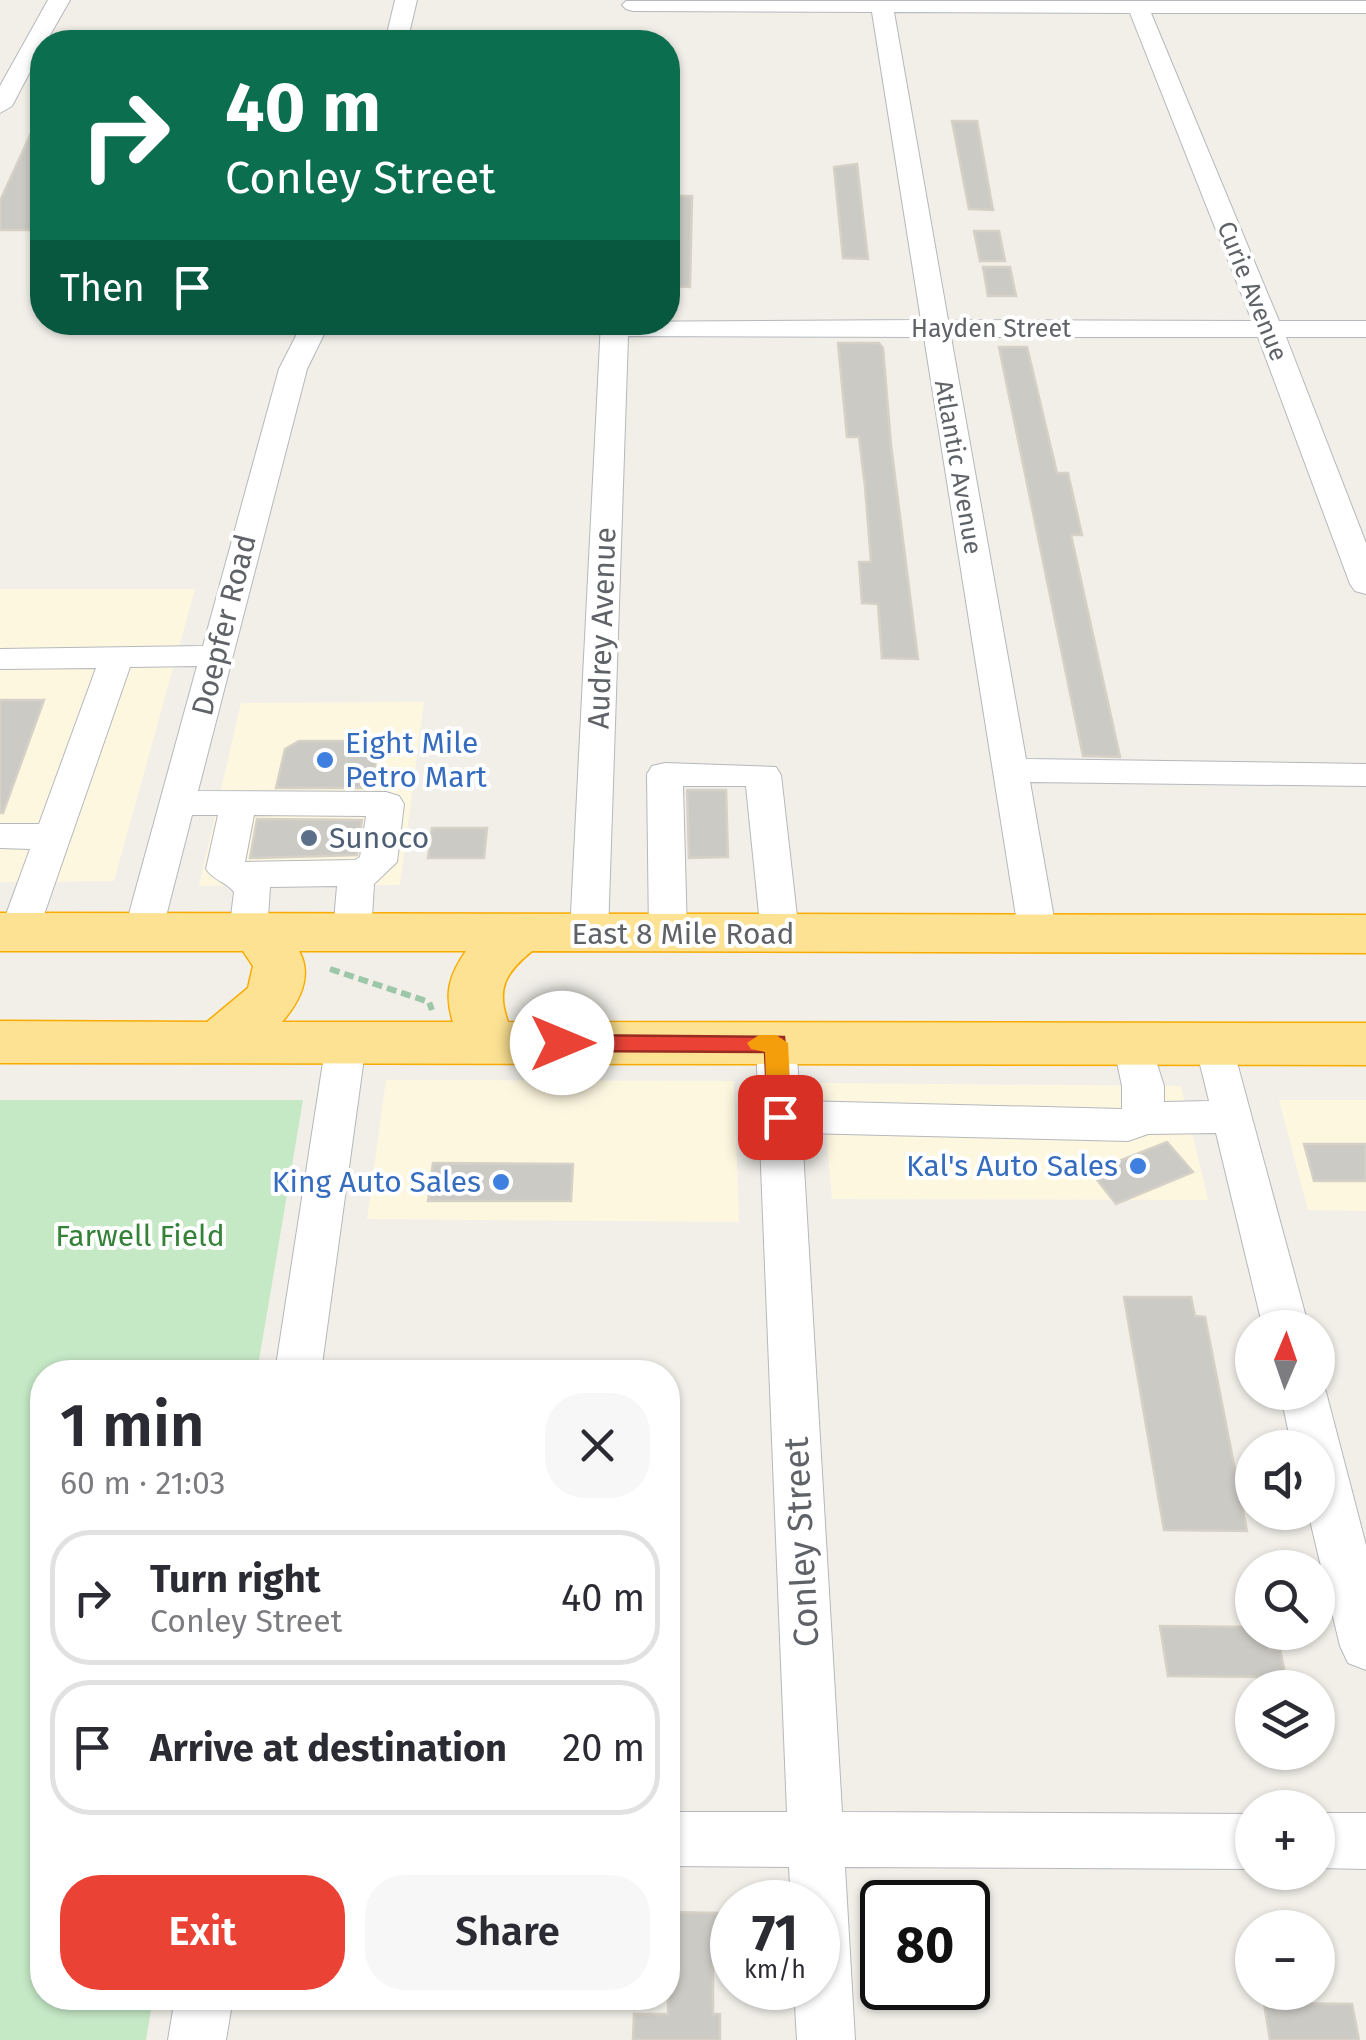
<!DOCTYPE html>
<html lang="en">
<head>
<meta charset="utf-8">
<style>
  :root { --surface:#fff; --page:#f7f7f7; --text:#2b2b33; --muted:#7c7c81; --line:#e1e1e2; --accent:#ea4335 }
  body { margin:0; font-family:"Fira Sans",sans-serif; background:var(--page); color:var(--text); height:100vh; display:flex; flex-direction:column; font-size:38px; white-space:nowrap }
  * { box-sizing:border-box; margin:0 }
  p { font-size:32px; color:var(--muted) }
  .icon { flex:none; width:55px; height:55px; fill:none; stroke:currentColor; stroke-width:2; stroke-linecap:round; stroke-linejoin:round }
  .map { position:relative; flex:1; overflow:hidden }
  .side { position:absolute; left:30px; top:1360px; width:650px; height:650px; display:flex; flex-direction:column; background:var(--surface); border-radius:40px; box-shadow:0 2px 8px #0004 }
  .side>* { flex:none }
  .guide { position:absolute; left:30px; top:30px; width:650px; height:305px; border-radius:40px; box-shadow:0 2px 8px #0004; background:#0b6e4f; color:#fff; overflow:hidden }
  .needle { width:65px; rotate:2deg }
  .tools { position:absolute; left:1235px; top:1310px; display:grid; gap:20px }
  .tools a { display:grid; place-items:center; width:100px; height:100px; border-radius:50%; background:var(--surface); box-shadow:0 2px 8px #0004; font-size:50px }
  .speed { position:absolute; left:710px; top:1880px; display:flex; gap:20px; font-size:50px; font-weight:700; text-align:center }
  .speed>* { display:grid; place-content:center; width:130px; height:130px; border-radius:50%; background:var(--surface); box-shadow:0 2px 8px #0004; line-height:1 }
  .speed small { font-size:25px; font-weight:400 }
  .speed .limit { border:5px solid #111; border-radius:15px; background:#fff; color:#111 }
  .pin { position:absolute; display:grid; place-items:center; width:85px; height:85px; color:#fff; margin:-42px; border-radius:20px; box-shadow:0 5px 15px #0006 }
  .me { position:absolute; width:110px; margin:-55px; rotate:90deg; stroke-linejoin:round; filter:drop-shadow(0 0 8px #0008) }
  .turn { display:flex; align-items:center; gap:35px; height:210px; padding:0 30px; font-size:45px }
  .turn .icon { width:130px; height:130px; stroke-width:2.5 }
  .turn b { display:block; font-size:70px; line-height:85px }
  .then { display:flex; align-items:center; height:95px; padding:0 30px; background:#0003; gap:20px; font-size:38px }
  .round { display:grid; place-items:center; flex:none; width:105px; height:105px; border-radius:40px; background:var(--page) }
  .summary { display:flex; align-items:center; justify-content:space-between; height:170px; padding:0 30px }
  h1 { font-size:60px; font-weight:600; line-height:75px }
  .button { display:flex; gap:20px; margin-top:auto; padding:20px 30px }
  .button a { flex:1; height:115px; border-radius:40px; background:var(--accent); color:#fff; font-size:40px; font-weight:600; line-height:115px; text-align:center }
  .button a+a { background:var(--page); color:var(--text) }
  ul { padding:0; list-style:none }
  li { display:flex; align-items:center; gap:30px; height:135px; margin:0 20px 15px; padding:0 10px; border:5px solid var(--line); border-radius:40px }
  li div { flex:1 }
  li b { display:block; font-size:38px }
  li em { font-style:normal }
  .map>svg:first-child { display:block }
</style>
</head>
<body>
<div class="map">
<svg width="1366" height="2040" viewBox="0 0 1366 2040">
  <rect width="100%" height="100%" fill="#f1efe8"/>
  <path fill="#fef7e0" d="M0 589H195L114 881 0 882Z
    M424 702 400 885 199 886 241 703Z
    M386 1080 734 1081 739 1222 367 1219Z
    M822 1083 1181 1086 1208 1200 832 1199Z
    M1279 1100H1366V1211L1308 1210Z"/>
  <path fill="#c5e8c5" d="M0 1100H303L257 1372H42V1998H153L146 2040H0Z"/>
  <path fill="#cccac5" stroke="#d6d1c6" stroke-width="2.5" d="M42 109V210L32 230H0V201Z
    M952 121H977L993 210 969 209Z
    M857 164 868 259 843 258 834 167Z
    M668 196H692L690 287 668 286Z
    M974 231H999L1005 261H980Z
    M983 267H1010L1016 296H988Z
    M838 343H879L883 348 891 445 918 659 882 658 878 604 862 603 859 562H871L865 486 859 437H847Z
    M999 347H1027L1057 473H1068L1082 535H1071L1120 757 1083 756Z
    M0 700H44L3 813H0Z
    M299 741H368L378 750 371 788H276L285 749Z
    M687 790H726L728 857 689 858Z
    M257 819 362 820 357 855 250 858Z
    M432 828H487L484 858H428Z
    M1167 1142 1193 1172 1116 1204 1091 1172Z
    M1304 1144H1366V1181H1314Z
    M433 1163 573 1164 571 1201H428Z
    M1124 1297H1191L1195 1316 1205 1317 1247 1531 1164 1530Z
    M1160 1626 1252 1627V1632H1265L1269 1650H1280L1286 1677 1168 1676Z
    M668 1912 721 1913 722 1962 713 1961V2014H720V2040H633L634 2014H668Z
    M1264 2003 1352 2004 1359 2040H1270Z"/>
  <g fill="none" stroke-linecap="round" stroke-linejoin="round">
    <g stroke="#b5b8bc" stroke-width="2">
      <path id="minor" d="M48 0H70L46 42H42V49L12 106 0 113V86Z
        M395 0H417L407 42H385Z
        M626 1H1366V13H1151L1279 321H1366V337H1286L1366 543V594L1355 591 1350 584 1258 337H951L1026 759 1366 764V786L1030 782 1057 935 1052 945 1038 948 1024 945 1019 935 924 337 628 336 608 933 603 943 589 946 575 943 570 933 601 322 921 320 872 12 633 11 626 9 622 5ZM894 12 1130 13 1252 321 948 320Z
        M303 322H330L307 369 198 791 386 792 399 796 404 804 397 862 374 884 371 933 366 943 352 946 338 943 333 933 337 886 270 887 267 933 262 943 248 946 234 943 229 933 234 892C225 881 214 881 206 869L218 815H192L162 932 157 942 143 945 129 942 124 932 197 666 130 667 38 932 33 942 19 945 5 942 0 931 30 849 0 848V824H39L96 668 0 669V649L203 646 279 369ZM254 815 366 816 360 857 355 860 245 862Z
        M665 763 776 767 781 775 799 934 794 944 780 947 766 944 761 934 746 786H683L687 934 682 944 668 947 654 944 649 934 647 774 652 766Z
        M346 1028 360 1032 366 1043 321 1372H275L326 1043 332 1032Z
        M776 1028 790 1032 796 1043 800 1101 1122 1109V1086L1113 1043 1119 1032 1133 1028 1147 1032 1164 1086V1102L1209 1101 1195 1044 1201 1033 1215 1029 1229 1033 1309 1328H1263L1216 1133 1148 1134 1128 1141 802 1133 842 1812 1252 1814V1869L845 1867 855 2040H797L794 1988H818V1902H791L789 1867 668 1866V1812H787L756 1043 762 1032Z
        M1318 1377 1326 1392 1366 1545V1670L1348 1663 1340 1646 1308 1512H1318V1448H1292L1280 1392H1318Z
        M1318 1813H1366V1869L1318 1868Z
        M175 1998H233L226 2040H168Z"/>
    </g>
    <g stroke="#f9ab00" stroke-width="3">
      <path id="highway" d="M0 913 1366 915V953L532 951C505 973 496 989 508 1022L1366 1023V1065L0 1063V1021L207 1022 248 988 253 966 243 951H0ZM299 951H466C449 975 444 994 453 1022H282C300 1001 313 976 299 951Z"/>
    </g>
    <path stroke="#9cc7a9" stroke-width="6" stroke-dasharray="10 5" stroke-linecap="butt" d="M330 969 429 1002 432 1010"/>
    <use href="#minor" fill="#fff" fill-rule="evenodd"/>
    <use href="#highway" fill="#fde293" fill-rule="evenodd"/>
  </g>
  <path fill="#ea4335" stroke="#982c22" stroke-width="2.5" d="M562 1035 784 1037 792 1117 780 1126 768 1117 765 1052 562 1051 551 1043Z"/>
  <path fill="#f59e0b" d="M759 1035H776L788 1043 790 1083 786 1090 778 1092 766 1083 765 1052 751 1049 747 1043Z"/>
  <g fill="#3f7fe0" stroke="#fff" stroke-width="4">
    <circle cx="325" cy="760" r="10"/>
    <circle cx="1138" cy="1166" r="10"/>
    <circle cx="501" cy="1182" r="10"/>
  </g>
  <circle fill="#5c6f8a" stroke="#fff" stroke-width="4" cx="309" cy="838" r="10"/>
  <g text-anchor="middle" stroke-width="8" stroke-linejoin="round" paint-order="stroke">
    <g font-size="25" fill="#5f6368" stroke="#fff">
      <text transform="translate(1253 291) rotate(68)" y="9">Curie Avenue</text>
      <text x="991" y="337">Hayden Street</text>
      <text transform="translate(959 467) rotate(80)" y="9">Atlantic Avenue</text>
    </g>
    <g font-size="30" fill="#5f6368" stroke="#fff">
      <text transform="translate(224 625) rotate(-76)" y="10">Doepfer Road</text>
      <text transform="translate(602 628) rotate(-88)" y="10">Audrey Avenue</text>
      <text x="683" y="944">East 8 Mile Road</text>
    </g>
    <g font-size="30" fill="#366cbe" stroke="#fff" text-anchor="end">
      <text x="345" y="753" text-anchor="start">Eight Mile<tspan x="345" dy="34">Petro Mart</tspan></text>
      <text x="1118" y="1176">Kal's Auto Sales</text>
      <text x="481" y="1192">King Auto Sales</text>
    </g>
    <g font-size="30" fill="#4e5e75" stroke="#fff" text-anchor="start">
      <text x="329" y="848">Sunoco</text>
    </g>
    <g font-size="30" fill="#348238" stroke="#fff">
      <text x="140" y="1246">Farwell Field</text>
    </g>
    <g font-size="35" fill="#5f6368" stroke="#fff">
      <text transform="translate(801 1542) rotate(-93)" y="12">Conley Street</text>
    </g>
  </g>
</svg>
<div class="tools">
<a><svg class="needle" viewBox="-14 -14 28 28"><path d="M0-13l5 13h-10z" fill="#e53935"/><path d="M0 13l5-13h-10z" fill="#7c7c81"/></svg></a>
<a><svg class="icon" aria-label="sound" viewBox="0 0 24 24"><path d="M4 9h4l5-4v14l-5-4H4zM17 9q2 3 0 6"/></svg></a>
<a><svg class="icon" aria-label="search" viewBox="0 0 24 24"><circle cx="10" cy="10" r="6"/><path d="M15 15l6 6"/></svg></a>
<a><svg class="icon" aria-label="layers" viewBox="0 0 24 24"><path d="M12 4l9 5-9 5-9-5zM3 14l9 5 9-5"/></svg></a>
<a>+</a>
<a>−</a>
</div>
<div class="speed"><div>71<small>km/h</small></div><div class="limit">80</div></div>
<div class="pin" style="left:780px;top:1117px;background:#d93025"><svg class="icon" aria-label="arrive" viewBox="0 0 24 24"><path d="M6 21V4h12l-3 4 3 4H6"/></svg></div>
<svg class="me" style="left:562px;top:1043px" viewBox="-20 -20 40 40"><circle r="19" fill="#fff"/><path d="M0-13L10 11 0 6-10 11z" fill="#ea4335"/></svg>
<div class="guide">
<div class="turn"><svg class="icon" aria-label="right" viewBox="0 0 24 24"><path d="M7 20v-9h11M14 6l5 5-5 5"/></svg><div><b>40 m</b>Conley Street</div></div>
<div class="then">Then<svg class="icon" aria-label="arrive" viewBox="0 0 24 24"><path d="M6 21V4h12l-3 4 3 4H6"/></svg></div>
</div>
<section class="side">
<div class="summary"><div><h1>1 min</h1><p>60 m · 21:03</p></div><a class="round"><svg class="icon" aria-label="close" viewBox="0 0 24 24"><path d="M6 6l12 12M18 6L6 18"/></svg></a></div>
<ul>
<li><svg class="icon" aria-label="right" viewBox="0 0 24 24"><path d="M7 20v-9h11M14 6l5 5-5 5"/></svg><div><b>Turn right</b><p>Conley Street</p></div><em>40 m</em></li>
<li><svg class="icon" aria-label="arrive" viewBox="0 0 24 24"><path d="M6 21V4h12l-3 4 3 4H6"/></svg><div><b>Arrive at destination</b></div><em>20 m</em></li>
</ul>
<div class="button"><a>Exit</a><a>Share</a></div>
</section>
</div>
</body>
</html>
